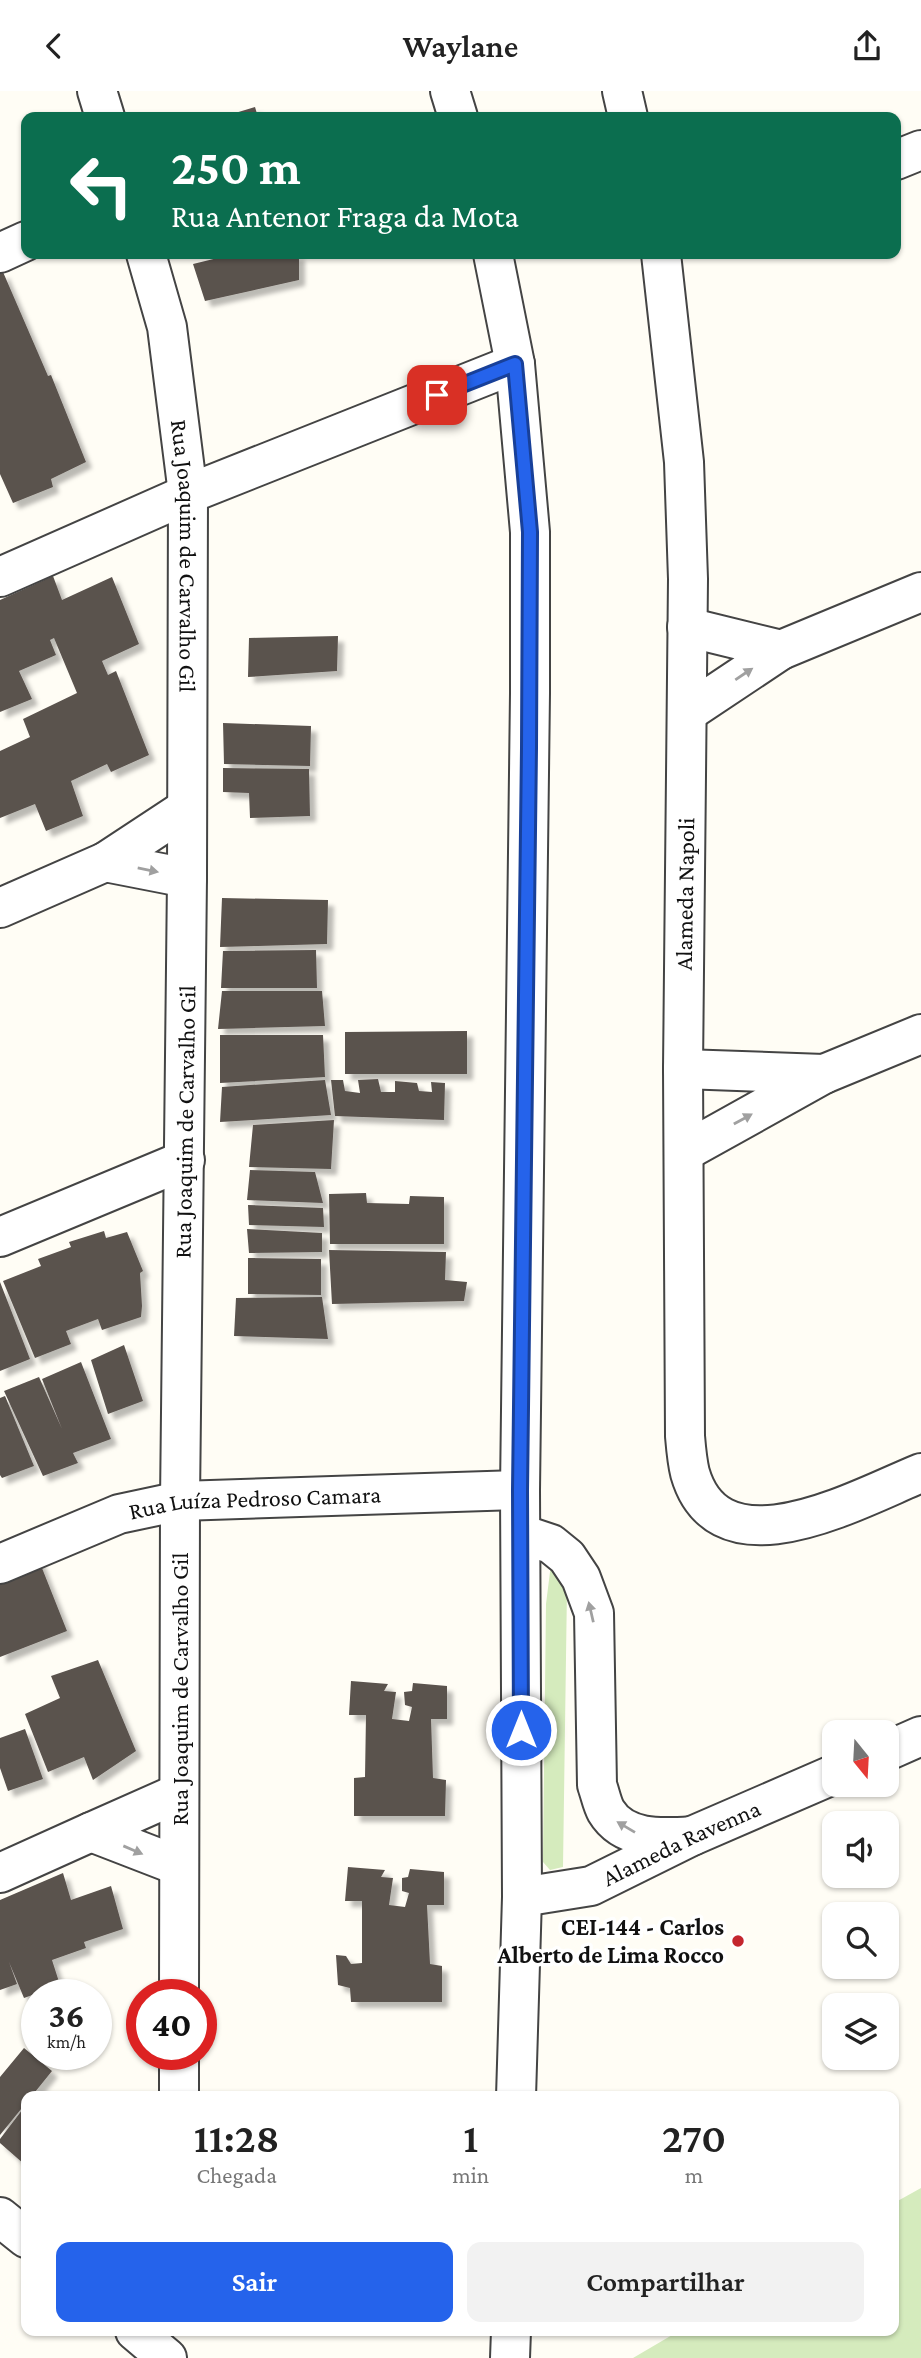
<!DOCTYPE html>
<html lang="pt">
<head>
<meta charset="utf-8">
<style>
  :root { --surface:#fff; --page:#f2f2f2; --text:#222; --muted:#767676; --accent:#2563eb }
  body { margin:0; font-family:"Crimson Pro",serif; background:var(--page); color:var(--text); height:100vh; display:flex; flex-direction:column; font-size:26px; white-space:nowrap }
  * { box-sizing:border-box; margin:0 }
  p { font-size:23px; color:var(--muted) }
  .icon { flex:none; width:38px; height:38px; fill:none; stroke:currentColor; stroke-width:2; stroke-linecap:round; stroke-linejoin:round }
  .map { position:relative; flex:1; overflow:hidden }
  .panel { position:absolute; left:21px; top:2000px; width:878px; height:245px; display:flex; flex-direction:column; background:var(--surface); border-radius:14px; box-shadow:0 2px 5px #0004 }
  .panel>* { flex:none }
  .guide { position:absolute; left:21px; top:21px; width:880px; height:147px; border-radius:14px; box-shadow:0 2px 5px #0004; background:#0b6e4f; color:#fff; overflow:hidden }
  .needle { width:46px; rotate:162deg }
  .buttons { position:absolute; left:822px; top:1629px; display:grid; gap:14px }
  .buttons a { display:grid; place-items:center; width:77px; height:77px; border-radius:14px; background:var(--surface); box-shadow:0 2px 5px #0004; font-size:35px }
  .speed { position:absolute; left:21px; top:1888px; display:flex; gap:14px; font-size:35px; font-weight:700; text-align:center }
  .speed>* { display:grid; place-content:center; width:91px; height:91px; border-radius:50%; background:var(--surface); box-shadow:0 2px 5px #0004; line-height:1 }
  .speed small { font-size:18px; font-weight:400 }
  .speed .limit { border:10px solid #d22; background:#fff; color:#111 }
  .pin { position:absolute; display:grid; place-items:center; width:60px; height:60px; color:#fff; margin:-30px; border-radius:14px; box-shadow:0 4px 10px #0006 }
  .me { position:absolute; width:77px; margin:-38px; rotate:0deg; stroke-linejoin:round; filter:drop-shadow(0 0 5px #0008) }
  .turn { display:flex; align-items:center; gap:24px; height:147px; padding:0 35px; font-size:32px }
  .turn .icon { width:91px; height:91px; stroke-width:2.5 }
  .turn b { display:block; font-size:49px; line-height:60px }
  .eta { display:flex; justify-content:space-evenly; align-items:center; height:119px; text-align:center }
  .eta b { font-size:42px; font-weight:600; line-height:49px }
  .button { display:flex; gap:14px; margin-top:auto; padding:14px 35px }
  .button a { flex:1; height:80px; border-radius:14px; background:var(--accent); color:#fff; font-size:28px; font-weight:600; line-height:80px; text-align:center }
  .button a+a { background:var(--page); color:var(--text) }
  header { display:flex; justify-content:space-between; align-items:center; height:91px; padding:0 35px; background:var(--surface); font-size:32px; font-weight:600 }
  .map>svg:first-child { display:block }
</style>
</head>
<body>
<header><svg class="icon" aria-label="back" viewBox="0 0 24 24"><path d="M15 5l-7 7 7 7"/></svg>Waylane<svg class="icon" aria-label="share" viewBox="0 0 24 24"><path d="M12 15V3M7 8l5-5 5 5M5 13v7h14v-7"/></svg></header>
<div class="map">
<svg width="921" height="2267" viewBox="0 0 921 2267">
  <defs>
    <filter id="shadow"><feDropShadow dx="6" dy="6" stdDeviation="2" flood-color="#0004"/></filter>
  </defs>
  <rect width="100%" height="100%" fill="#fffdf5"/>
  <path fill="#d5ebbd" d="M551 1473 567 1497 563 1776 550 1779 543 1771V1764L546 1513Z
    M921 2097V2267H633L679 2240H894V2112Z"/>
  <path fill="#5a524d" filter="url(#shadow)" d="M255 16 258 26H222Z
    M234 163H299V189L205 210 193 173Z
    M3 181 48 285 51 284 86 371 51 388 53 396 13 412 0 383V183Z
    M53 485 62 509 112 486 139 553 102 570 108 584 116 580 149 664 111 681 107 673 71 690 83 725 46 740 35 713 0 727V660L30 646 23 628 77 602 54 547 50 549 56 564 19 580 32 608 0 621V509Z
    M338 545 337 580 248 586 249 547Z
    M223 632 311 635 310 675 224 673Z
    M223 677 309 678 310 725 250 727 249 702 223 701Z
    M222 807 328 809 327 853 220 856Z
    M316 859 317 897H221L223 860Z
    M222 900H322L325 935 218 938Z
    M467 940V983H345V941Z
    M220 944H323L325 986 220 992Z
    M378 988 381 1001H395V990L417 992 419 1000 432 1001 431 991 445 992 444 1029 335 1025 331 989H343L345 1000 360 1002 358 989Z
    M325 989 331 1024 220 1031 222 996Z
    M334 1029 331 1078 249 1076 253 1034Z
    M250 1079 315 1081 323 1112 247 1109Z
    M366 1102 367 1112 409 1113 410 1105 444 1106V1153H330L329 1103Z
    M248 1114 323 1117 324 1136 249 1134Z
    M247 1138 322 1142V1161L249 1162Z
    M104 1140 106 1147 127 1141 143 1180 140 1182 142 1215 141 1226 102 1239 98 1228 66 1240 71 1253 35 1267 3 1190 41 1175 38 1168 71 1156 69 1151Z
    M329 1159 446 1161 445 1189 467 1191 464 1210 332 1213Z
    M248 1167 321 1168V1204L248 1203Z
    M0 1191 30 1268 0 1280Z
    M322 1206 328 1248 234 1245 236 1207Z
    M124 1254 143 1310 108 1323 91 1269Z
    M81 1271 111 1348 73 1362 78 1372 43 1385 4 1300 39 1286 62 1338 42 1288Z
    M5 1305 34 1375 2 1387 0 1384V1307Z
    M38 1467 67 1540 0 1566V1482Z
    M98 1569 136 1660 93 1689 84 1666 48 1681 25 1623 60 1607 51 1585Z
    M351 1590 388 1593 384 1600 396 1601 392 1628 409 1630 412 1616 405 1614 404 1601 412 1600 413 1592 447 1595V1628H431L433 1687 446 1689 445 1725H354V1687L365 1686 366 1624H349Z
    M25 1638 43 1688 8 1700 0 1677V1647Z
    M348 1776 385 1779 381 1786 393 1787 389 1814 405 1816 409 1802 402 1800V1787L408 1786 410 1778 444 1781V1814H427L430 1873 442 1875V1911H351L350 1897 338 1894 336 1864 346 1865 351 1873 362 1872V1810H345Z
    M63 1782 71 1809 111 1795 123 1838 84 1851 86 1857 52 1869 60 1894 24 1907 9 1871 17 1893 0 1899V1809Z
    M24 1957 52 1980 31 2006H26V2012L0 2044V1986Z
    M26 2014V2070L24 2073 0 2052V2048Z"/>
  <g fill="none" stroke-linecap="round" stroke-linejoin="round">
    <g stroke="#444" stroke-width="42">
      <g id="minor">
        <path d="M97 0 105 26"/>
        <path d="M450 0 458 26"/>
        <path d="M622 0 628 26"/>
        <path d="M896 69 921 59"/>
        <path d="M0 162 26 150"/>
        <path id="s1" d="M146 163 167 236 188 403 187 787 180 1410 179 1904"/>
        <path d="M493 163 515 273 530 441V602L520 1399 522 1806 516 2006"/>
        <path d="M661 163 684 371 688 488 683 978 685 1345C686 1357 687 1370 690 1382 720 1486 859 1407 921 1382"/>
        <path d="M0 486 188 403 515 273"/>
        <path d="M687 536 781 559 688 621"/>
        <path d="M781 559 921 501"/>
        <path d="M187 717 105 771 187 787"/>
        <path d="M0 817 105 771"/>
        <path d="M683 978 824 983 684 1061"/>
        <path d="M824 983 921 943"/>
        <path d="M0 1146 185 1069"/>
        <path d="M521 1443 551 1453 567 1466 581 1487 594 1522 597 1694C600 1702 602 1713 606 1720 624 1750 662 1747 692 1745"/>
        <path id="s2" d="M0 1473 119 1423 180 1410 520 1399"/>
        <path d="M887 1660 921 1645"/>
        <path d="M179 1702 91 1741 179 1775"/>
        <path d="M0 1782 91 1741"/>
        <path id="s3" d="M522 1806 591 1795 692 1745 835 1683"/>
        <path d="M179 2006V1964"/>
        <path d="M0 2126 26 2147"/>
        <path d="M135 2240 167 2267"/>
        <path d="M510 2267 511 2240"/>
      </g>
    </g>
    <use href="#minor" stroke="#fff" stroke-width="38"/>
  </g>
  <defs><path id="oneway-solid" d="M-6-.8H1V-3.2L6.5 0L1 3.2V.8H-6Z" transform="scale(1.75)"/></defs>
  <g fill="#a0a0a0">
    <use href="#oneway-solid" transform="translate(744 583) rotate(-34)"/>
    <use href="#oneway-solid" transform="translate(148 779) rotate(11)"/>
    <use href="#oneway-solid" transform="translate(743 1028) rotate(-29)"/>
    <use href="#oneway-solid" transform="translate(591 1521) rotate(-103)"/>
    <use href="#oneway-solid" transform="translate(626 1736) rotate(-149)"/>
    <use href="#oneway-solid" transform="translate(133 1759) rotate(23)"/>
  </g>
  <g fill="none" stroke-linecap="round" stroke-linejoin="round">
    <g stroke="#184099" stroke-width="18">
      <path id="route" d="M437 304 515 273 530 441 529 657 520 1399 521 1639"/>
    </g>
    <use href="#route" stroke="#2563eb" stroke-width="12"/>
  </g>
  <circle fill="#c4262e" stroke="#fff" stroke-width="2.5" cx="738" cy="1850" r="7"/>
  <g text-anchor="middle" stroke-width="7" stroke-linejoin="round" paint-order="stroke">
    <g font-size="24" fill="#111" stroke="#fff">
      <text dy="8" stroke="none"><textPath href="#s1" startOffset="306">Rua Joaquim de Carvalho Gil</textPath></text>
      <text transform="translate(685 803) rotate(-89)" y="8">Alameda Napoli</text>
      <text transform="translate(185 1031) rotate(-89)" y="8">Rua Joaquim de Carvalho Gil</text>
      <text dy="8" stroke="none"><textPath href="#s2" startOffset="266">Rua Luíza Pedroso Camara</textPath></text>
      <text transform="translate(180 1598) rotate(-90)" y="8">Rua Joaquim de Carvalho Gil</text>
      <text dy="8" stroke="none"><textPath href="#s3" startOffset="170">Alameda Ravenna</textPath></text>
    </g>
    <g font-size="24" font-weight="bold" fill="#111" stroke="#fff" text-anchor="end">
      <text x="724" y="1844">CEI-144 - Carlos<tspan x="724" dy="28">Alberto de Lima Rocco</tspan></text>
    </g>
  </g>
</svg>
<div class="buttons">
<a><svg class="needle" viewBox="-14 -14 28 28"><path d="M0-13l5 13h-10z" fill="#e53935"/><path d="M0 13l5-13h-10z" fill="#767676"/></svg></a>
<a><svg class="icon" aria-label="sound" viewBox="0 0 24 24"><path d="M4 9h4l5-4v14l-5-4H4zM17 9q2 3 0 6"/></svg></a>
<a><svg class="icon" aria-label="search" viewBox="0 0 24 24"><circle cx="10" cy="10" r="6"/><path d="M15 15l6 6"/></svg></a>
<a><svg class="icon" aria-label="layers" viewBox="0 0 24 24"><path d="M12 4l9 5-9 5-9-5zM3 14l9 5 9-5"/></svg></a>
</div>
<div class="speed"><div>36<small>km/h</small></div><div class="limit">40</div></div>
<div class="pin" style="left:437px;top:304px;background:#d93025"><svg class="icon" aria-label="arrive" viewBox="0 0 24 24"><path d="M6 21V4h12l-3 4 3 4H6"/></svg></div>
<svg class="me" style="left:521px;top:1639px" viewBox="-20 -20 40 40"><circle r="17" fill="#2563eb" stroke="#fff" stroke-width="3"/><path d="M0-11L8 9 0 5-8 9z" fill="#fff"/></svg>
<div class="guide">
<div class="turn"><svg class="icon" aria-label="left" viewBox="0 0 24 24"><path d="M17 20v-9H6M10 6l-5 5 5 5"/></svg><div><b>250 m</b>Rua Antenor Fraga da Mota</div></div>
</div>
<section class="panel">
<div class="eta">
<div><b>11:28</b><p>Chegada</p></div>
<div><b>1</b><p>min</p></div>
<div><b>270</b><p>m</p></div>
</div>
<div class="button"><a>Sair</a><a>Compartilhar</a></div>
</section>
</div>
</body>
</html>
